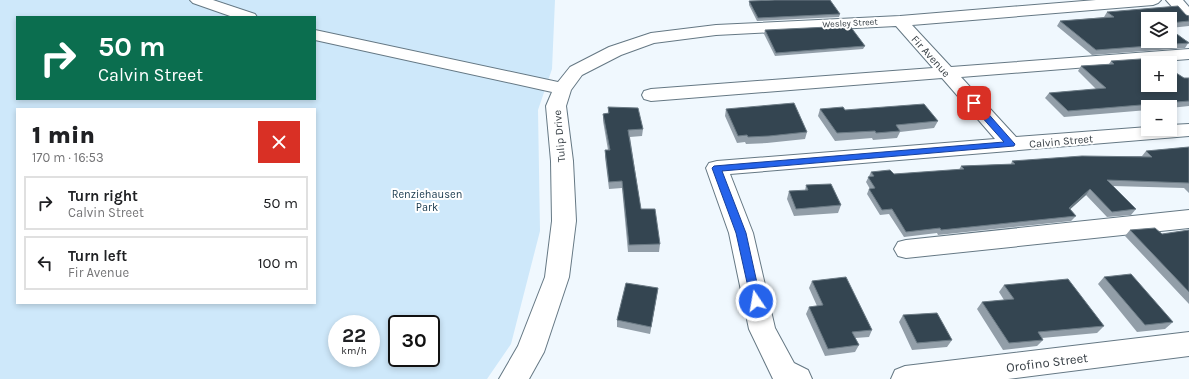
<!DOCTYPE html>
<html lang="en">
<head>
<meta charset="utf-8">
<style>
  :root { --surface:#fff; --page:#f6f6f6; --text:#202124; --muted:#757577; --line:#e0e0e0 }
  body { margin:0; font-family:Karla,sans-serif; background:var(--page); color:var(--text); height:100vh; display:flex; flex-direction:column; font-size:15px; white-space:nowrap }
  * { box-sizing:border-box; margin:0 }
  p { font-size:13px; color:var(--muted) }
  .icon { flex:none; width:22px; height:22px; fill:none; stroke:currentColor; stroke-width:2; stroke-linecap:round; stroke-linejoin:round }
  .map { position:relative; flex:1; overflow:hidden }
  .side { position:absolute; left:16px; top:108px; width:300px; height:196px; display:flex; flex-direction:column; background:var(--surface); border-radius:0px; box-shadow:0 2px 6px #0003 }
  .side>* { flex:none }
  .top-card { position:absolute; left:16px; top:16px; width:300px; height:84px; border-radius:0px; box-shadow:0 2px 6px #0003; background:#0b6e4f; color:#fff; overflow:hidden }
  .buttons { position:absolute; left:1141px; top:12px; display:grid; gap:8px }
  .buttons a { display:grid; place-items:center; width:36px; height:36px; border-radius:0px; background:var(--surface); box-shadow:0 2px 6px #0003; font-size:20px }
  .speed { position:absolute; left:328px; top:315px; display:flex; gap:8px; font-size:20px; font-weight:700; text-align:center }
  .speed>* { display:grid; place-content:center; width:52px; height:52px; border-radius:50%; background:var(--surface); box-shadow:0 2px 6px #0003; line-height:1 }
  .speed small { font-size:10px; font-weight:400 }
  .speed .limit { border:2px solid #111; border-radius:6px; background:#fff; color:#111 }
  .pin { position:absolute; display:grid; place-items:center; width:34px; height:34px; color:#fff; margin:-17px; border-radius:8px; box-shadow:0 2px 6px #0006 }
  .me { position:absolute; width:44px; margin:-22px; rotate:348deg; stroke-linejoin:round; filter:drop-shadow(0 0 3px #0008) }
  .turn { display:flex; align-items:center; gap:14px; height:84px; padding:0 16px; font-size:18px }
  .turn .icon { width:52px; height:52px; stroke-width:2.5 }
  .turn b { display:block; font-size:28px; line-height:34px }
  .round { display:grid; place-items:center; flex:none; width:42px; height:42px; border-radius:0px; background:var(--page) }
  .headline { display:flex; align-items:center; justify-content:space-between; height:68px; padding:0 16px }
  h1 { font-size:24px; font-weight:800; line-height:30px }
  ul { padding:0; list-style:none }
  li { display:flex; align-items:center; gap:12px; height:54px; margin:0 8px 6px; padding:0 8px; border:2px solid var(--line); border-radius:0px }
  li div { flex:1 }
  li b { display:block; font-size:15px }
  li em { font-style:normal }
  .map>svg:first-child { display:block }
</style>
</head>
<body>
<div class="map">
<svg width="1189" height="379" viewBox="0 0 1189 379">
  <rect width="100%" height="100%" fill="#f0f8fe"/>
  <path fill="#cee8fa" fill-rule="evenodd" d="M0 0H555L552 69 538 110 540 231 511 344 487 379H0ZM17 17H315V99H17ZM17 109H315V303H17ZM337 324H371V358H337ZM397 324H431V358H397Z"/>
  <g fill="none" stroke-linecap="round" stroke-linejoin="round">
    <g stroke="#657884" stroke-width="2">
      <path id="minor" d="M190 0H213L255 14 257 17H233L193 3Z
        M1096 0H1161L1158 3 1153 5 912 25 951 67 1189 49V59L961 77 1016 137 1148 127V129H1170V125L1189 124V136L730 174 753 233 775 328 794 363 808 370 812 379H773L749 329 729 233 706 168 709 163 717 161 995 139 942 78 651 101 644 99 642 95 644 91 651 89 933 68 896 26 716 35 654 43 621 55 582 75 571 90 566 106 573 161 576 221 569 277 544 352 529 379H499L518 346 545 277 552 221 551 161 546 106 552 92 315 40V30L558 82 570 67 609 47 651 33 716 25 900 16Z
        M1166 0H1183L1189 7V21L1183 19Z
        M1189 210V228L906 258 898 256 894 249 898 242 906 240Z
        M1189 332V356L1008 379H891L895 370 905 366Z"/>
    </g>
    <use href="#minor" fill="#fff" fill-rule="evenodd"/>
  </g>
  <path fill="#929ea8" d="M749 1 840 14 839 17 757 21 749 5Z
    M1107 12 1186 15 1189 16V26L1170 28V19H1148L1189 42 1185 48 1092 55 1057 26 1060 21 1105 17H1104Z
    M765 30 865 46 863 49 775 56 764 34Z
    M1111 61 1184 78H1189V106L1170 108V107H1148V110L1064 117 1045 98 1049 93 1096 89 1078 71 1081 66 1109 64Z
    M608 107 643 129 642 136 630 137 641 209 660 244 659 252H628L622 188 609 189 605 157V150H608L603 121V114L608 113Z
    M726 109 807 132 805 139 767 143 746 144 745 142 737 143 725 116Z
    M820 109 845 110 938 121 934 128 900 132 897 138 873 140 872 138 835 141 818 116Z
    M1189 147V193L1184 188 1113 186 1136 209 1131 215 1107 217 1086 195 1070 209 1076 216 1071 221 938 235 937 233 904 237 889 214 880 215 867 194 869 189H870L866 182 871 172 894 174 959 170 961 166 1011 164 1012 161 1142 156 1146 151Z
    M806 185 841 205 838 213 794 216 787 199 789 191H805Z
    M1130 230 1162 234 1189 230V304L1125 236Z
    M1104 277 1173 322 1165 329 1137 332 1098 284Z
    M812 281 872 330 869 337 855 338 859 345 855 352 825 356 806 314 809 307 817 306 809 288Z
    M1004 285 1104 326 1097 333 1042 338 1043 340 1037 346 1003 350 977 309 982 302 1004 300 999 292Z
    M658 288 650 334 617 327V320Z
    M903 315 952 340 947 347 912 350 899 322Z"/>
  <path fill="#6c7b85" d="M1090 189 1086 195 1065 214 1069 208Z
    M658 288 657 295 650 334 651 327Z"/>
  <path fill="#344551" stroke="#6c7b85" d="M775 0H830L840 14 758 18 749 1Z
    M1178 6 1186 15 1189 16V21L1170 23V19H1148V41H1170V29L1189 43 1096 50 1060 21 1114 17 1107 12Z
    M850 26 865 46 776 53 765 30Z
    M1155 58 1162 63H1148V85H1170V69L1184 78H1189V101L1068 111 1049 93 1106 88 1081 66 1114 64 1111 61Z
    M794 103 807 132 769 136 748 137 747 135 738 136 726 109Z
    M924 104 938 121 896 125 900 131 876 133 875 131 837 133 820 109 843 107 845 110Z
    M608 107 638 108 643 129 628 130 641 209H655L660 244 629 245 622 181 609 182 605 150H610L603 114 609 113Z
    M1189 147V183L1107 180 1136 209 1112 212 1090 189 1069 208 1076 216 941 230 940 228 906 232 892 209 882 210 869 189 875 188 868 177 874 176 871 172 890 170 894 174 964 169 961 166 1015 164 1012 161 1082 156 1152 157 1146 151Z
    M831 184 841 205 796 209 789 191 808 190 806 185Z
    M1155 228 1162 234 1189 230V292L1130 230Z
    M1131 274 1173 322 1145 325 1104 277Z
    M846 277 872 330 852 332 859 345 828 349 809 307 823 305 812 281Z
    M1068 279 1104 326 1038 332 1043 340 1009 343 982 302 1014 299 1004 285Z
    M626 283 658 288 651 327 617 320Z
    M937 313 952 340 917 343 903 315Z"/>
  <path fill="#2563eb" stroke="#184099" d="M971 101H977L1014 143 1015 144 1014 146 722 171 746 233 761 301 760 305 756 306 752 305 736 233 712 168 714 166 1004 142 971 105Z"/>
  <g text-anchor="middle" stroke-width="4" stroke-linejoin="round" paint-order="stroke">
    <g font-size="9" fill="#363e44" stroke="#fff">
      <text transform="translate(850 23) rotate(-3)" y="3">Wesley Street</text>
    </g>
    <g font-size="11" fill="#363e44" stroke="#fff">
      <text transform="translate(931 56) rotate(48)" y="4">Fir Avenue</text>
      <text transform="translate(559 136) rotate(-95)" y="4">Tulip Drive</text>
      <text transform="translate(1061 141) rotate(-5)" y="4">Calvin Street</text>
    </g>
    <g font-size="11" fill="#15364b" stroke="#fff">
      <text x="427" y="198">Renziehausen<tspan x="427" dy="13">Park</tspan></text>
    </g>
    <g font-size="13" fill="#363e44" stroke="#fff">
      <text transform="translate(1047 362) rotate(-7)" y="5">Orofino Street</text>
    </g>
  </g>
</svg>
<div class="buttons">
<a><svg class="icon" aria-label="layers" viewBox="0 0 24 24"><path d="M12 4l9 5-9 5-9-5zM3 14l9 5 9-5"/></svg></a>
<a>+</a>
<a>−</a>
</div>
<div class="speed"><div>22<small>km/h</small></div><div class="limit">30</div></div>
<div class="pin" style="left:974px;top:103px;background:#d93025"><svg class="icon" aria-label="arrive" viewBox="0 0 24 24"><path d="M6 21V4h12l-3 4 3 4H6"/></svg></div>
<svg class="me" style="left:756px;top:301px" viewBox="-20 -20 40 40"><circle r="17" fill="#2563eb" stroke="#fff" stroke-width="3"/><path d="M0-11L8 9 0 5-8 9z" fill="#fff"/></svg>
<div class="top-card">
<div class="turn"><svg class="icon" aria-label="right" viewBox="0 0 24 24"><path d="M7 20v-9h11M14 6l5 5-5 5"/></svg><div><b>50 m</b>Calvin Street</div></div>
</div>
<section class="side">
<div class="headline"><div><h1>1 min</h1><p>170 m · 16:53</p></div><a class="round" style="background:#d93025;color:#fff"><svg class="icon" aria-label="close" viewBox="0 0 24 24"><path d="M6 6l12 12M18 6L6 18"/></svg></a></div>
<ul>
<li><svg class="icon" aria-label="right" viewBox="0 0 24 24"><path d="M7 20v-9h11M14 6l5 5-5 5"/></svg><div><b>Turn right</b><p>Calvin Street</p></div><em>50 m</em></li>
<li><svg class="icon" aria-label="left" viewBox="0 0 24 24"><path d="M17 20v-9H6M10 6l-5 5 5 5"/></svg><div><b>Turn left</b><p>Fir Avenue</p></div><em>100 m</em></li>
</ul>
</section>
</div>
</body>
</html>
